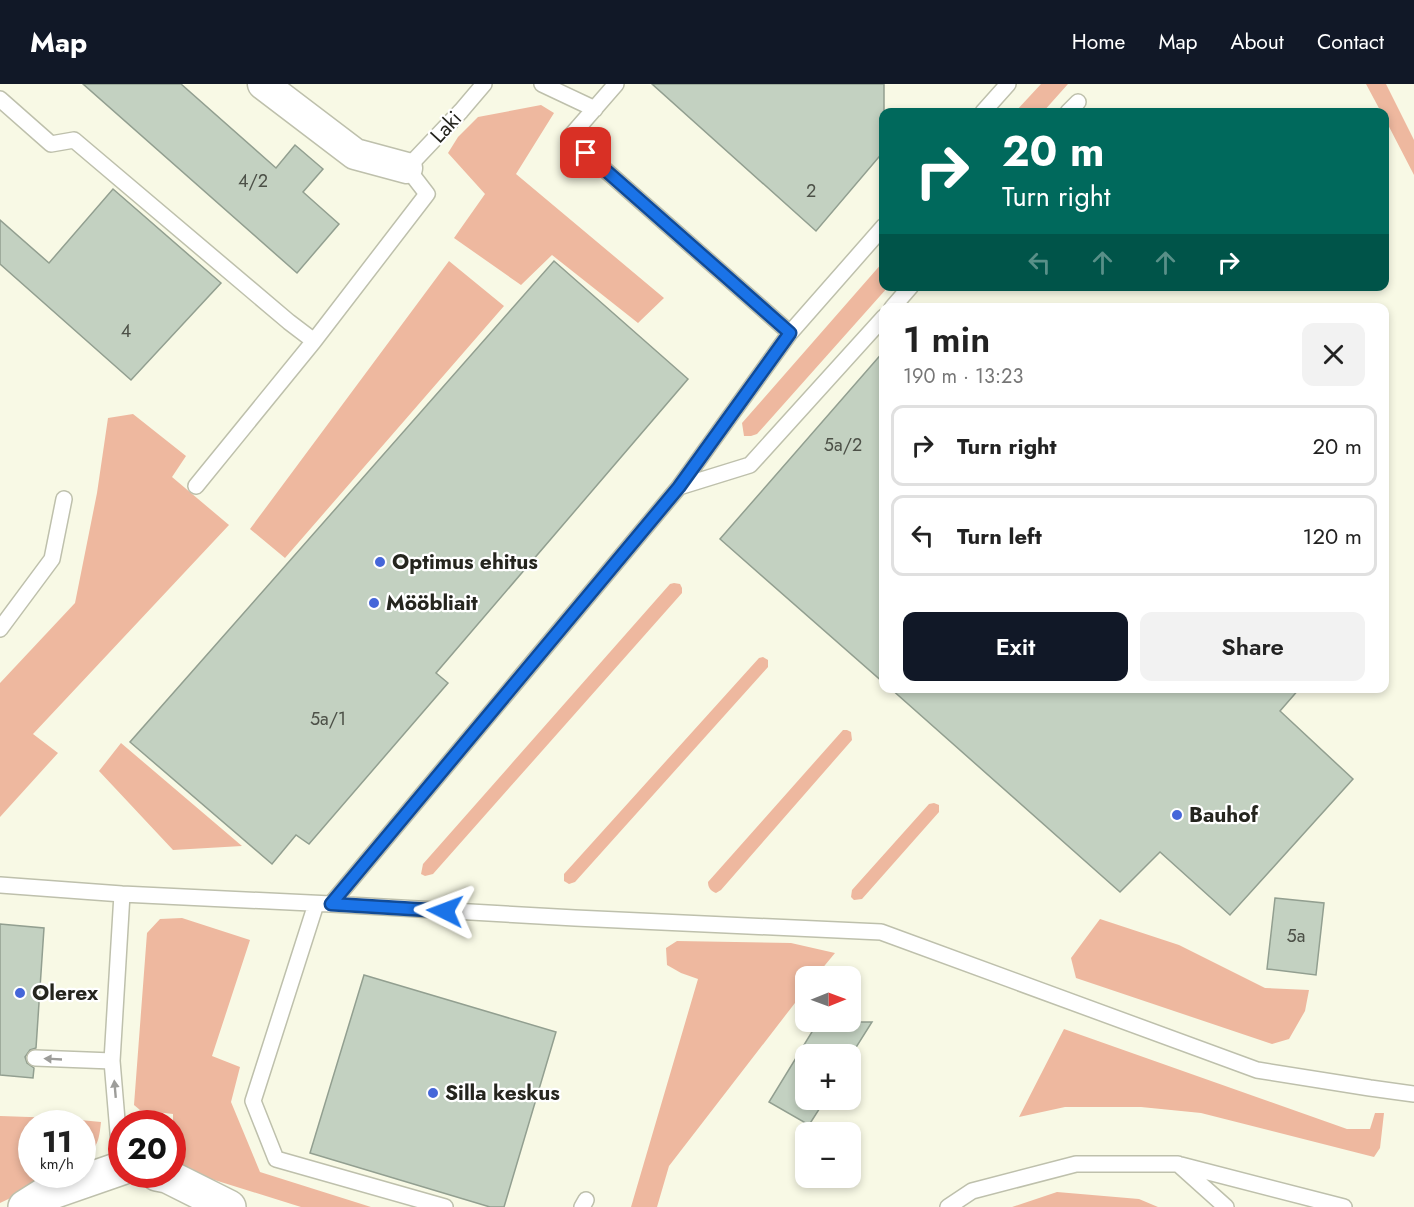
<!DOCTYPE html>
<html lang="en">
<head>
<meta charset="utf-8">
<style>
  :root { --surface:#fff; --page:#f2f2f2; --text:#222; --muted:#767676; --line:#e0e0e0; --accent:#111827 }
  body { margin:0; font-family:Jost,sans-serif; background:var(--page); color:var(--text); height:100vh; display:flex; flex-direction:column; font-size:22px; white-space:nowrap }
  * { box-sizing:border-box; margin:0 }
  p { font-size:20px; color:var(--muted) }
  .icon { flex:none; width:33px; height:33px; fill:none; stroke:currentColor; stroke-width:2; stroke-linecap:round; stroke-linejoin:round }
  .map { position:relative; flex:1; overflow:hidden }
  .side { position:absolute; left:879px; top:219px; width:510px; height:390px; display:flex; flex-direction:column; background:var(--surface); border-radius:12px; box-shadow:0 3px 9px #0003 }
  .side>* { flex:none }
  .hud { position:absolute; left:879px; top:24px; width:510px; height:183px; border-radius:12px; box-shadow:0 3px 9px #0003; background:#00695c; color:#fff; overflow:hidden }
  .needle { width:39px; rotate:89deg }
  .controls { position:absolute; left:795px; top:882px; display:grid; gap:12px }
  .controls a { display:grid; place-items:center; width:66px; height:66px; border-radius:12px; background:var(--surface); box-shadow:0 3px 9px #0003; font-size:30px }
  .speed { position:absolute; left:18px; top:1026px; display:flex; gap:12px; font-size:30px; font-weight:700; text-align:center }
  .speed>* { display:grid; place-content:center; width:78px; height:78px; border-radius:50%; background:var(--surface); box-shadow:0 3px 9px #0003; line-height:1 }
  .speed small { font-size:15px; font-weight:400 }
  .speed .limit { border:9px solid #d22; background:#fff; color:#111 }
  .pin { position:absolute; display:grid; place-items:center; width:51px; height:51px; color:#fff; margin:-26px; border-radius:12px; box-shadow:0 3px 9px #0006 }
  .me { position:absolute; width:66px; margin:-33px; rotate:273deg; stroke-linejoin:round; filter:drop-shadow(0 0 4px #0008) }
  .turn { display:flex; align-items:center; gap:21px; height:126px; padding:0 24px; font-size:27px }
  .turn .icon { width:78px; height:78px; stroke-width:2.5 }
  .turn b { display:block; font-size:42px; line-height:51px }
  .lanes { display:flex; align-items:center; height:57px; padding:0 24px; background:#0003; justify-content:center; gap:30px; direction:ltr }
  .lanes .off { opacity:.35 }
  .round { display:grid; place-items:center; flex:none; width:63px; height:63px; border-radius:12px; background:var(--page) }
  .head { display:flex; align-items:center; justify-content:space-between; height:102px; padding:0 24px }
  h1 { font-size:36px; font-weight:600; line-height:45px }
  .button { display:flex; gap:12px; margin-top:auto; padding:12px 24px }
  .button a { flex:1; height:69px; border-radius:12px; background:var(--accent); color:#fff; font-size:24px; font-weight:600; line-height:69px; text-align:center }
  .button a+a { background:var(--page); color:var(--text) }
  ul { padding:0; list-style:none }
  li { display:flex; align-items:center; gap:18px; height:81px; margin:0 12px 9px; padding:0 12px; border:3px solid var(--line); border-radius:12px }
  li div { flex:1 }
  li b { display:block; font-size:22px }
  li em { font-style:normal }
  header { display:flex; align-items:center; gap:36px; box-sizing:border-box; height:84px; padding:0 30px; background:var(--accent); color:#fff }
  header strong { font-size:28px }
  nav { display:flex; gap:33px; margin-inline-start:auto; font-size:21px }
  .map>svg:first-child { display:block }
</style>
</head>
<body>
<header>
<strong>Map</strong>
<nav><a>Home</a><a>Map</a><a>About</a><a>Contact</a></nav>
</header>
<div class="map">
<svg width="1414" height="1123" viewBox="0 0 1414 1123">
  <rect width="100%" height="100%" fill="#f8f9e5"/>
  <path fill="#eeb89f" d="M1041 0H1068L1043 28H1015Z
    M1366 0H1386L1414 56V91L1385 35 1384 28H1381Z
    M541 21 554 29 516 90 664 214 638 239 552 171 521 201 454 154 485 110 448 69 458 53 478 33Z
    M449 177 504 222 285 474 250 445Z
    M883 178 884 202 888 203 757 350 751 352H744L742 339Z
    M133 330 186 372 172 393 229 441 33 650 58 669 0 733V599L75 519 97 409 108 334Z
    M674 499 680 500 682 504V509L433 790 425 792 421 790 423 780 670 500Z
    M763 573 768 576V583L575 798 569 800 564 797V790L759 574Z
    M843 646H847L851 648 852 656 721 806 716 809C711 807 708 804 708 798Z
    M121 659 242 762 173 766 99 687Z
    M934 719 939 721V728L862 815 854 816 851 813 852 806 929 720Z
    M182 834 250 856 212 972 240 983 231 1018 260 1088 371 1123H301L173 1083V1030L140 1026 134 1021 147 849 160 835Z
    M1100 835 1179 861 1265 904 1309 906 1305 927 1289 955 1272 960 1076 894 1071 874Z
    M677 857 791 859 835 869 816 892H806L805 906 669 1082 657 1123H631L698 895 681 889 667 881 666 864Z
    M1064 945 1347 1045H1370L1375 1029H1384L1380 1064 1374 1073 1201 1029 1141 1023H1065L1019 1033Z
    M0 1032 59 1034 101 1038C99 1056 98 1064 83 1074L82 1040H32V1090L59 1091 0 1119Z
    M1057 1108 1139 1115 1158 1123H1012Z"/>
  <path fill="#c3d1c1" stroke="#929f90" stroke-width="1.5" d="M83 0H181L276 84 295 61 323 85 303 108 339 140 297 189Z
    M652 0H884V67L816 147Z
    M113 105 221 199 131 296 0 180V136L49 179Z
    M554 177 688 295 436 589 448 599 309 760 296 751 272 780 130 658Z
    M884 267V599L720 455Z
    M890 604H1300L1280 627 1353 695 1230 831 1160 768 1120 808Z
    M1275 814 1324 819 1316 891 1267 885Z
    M0 840 44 844 36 964 30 966 25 973 27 979 34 984 33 994 0 991Z
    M364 891 556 948 504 1123H490L310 1069Z
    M818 938H872L850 973V970H806V1016H825L809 1041 769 1018Z"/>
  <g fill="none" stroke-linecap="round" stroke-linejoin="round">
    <g stroke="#bec0ac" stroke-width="18">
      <path id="lane" d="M542 0 595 25
        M616 0 569 54 790 249
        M0 15 51 60 74 56 289 238 314 257 427 110 407 84 461 27 484 0
        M983 28 1008 0
        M1068 28 1078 18
        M892 224 911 202
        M196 402 314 257
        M679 403 790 249 884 142
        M0 545 52 475 64 415
        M0 801 122 810 331 820 679 403 750 381 884 233
        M316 820 253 1017 276 1075 445 1123
        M331 820 575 834 881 848 1257 986 1370 1004 1414 1010
        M35 974 112 977
        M1181 1081 1344 1123
        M121 1084 112 977 122 810
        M582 1123 586 1116
        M948 1123 972 1107 1076 1080H1178L1226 1123"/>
    </g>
    <g stroke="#bec0ac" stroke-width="33">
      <path id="street" d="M263 0 355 70 407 84"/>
    </g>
    <g stroke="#bec0ac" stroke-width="36">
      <path id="secondary" d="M157 1090 167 1092 229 1123
        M25 1123 44 1111 122 1084"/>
    </g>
    <use href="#lane" stroke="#fff" stroke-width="15"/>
    <use href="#street" stroke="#fff" stroke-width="30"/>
    <use href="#secondary" stroke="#fff" stroke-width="33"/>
  </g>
  <defs><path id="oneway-solid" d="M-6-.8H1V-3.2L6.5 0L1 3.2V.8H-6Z" transform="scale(1.5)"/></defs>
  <g fill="#9d9d9a">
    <use href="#oneway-solid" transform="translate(53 975) rotate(-177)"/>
    <use href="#oneway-solid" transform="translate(115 1005) rotate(-95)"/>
  </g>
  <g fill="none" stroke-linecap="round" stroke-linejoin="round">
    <g stroke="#114b97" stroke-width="15">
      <path id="route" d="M445 827 331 820 679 403 790 249 586 69"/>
    </g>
    <use href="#route" stroke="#1a73e8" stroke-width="10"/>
  </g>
  <g fill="#4566d9" stroke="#fff" stroke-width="2">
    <circle cx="380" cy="478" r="6"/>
    <circle cx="374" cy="519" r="6"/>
    <circle cx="1177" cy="731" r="6"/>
    <circle cx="20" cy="909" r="6"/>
    <circle cx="433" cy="1009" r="6"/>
  </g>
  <g text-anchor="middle" stroke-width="4.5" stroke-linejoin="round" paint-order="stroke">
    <g font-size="18" fill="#4c5047">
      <text x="253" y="103">4/2</text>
      <text x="811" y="113">2</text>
      <text x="126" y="253">4</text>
      <text x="843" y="367">5a/2</text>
      <text x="328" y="641">5a/1</text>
      <text x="1296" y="858">5a</text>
    </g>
    <g font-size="21" fill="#25251e" stroke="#fff">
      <text transform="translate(446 43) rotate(-47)" y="7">Laki</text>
    </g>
    <g font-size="21" font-weight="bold" fill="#25251e" stroke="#fff" text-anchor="start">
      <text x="392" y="485">Optimus ehitus</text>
      <text x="386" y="526">Mööbliait</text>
      <text x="1189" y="738">Bauhof</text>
      <text x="32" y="916">Olerex</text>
      <text x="445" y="1016">Silla keskus</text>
    </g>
  </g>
</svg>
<div class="controls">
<a><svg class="needle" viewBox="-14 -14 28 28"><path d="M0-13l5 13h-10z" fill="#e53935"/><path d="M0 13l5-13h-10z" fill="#767676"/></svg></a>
<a>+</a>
<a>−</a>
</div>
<div class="speed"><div>11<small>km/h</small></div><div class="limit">20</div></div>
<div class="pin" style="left:586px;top:69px;background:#d93025"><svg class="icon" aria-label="arrive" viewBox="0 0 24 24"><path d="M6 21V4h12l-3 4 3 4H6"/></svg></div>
<svg class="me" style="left:445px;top:827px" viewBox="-20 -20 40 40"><path d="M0-17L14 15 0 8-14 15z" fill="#1a73e8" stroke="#fff" stroke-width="4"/></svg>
<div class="hud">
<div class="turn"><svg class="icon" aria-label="right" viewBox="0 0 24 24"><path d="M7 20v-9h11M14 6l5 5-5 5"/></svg><div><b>20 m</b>Turn right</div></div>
<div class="lanes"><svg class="icon off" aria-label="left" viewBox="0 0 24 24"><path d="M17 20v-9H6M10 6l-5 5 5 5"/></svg><svg class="icon off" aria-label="ahead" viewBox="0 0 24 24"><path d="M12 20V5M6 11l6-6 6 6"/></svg><svg class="icon off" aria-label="ahead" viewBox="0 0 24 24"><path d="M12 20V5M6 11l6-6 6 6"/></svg><svg class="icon" aria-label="right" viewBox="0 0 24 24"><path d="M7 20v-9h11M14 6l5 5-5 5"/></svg></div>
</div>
<section class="side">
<div class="head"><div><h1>1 min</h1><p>190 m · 13:23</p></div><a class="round"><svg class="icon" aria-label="close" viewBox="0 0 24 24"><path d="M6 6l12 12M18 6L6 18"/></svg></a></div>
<ul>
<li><svg class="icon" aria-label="right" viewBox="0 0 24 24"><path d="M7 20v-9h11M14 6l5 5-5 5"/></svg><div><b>Turn right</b></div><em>20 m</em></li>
<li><svg class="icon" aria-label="left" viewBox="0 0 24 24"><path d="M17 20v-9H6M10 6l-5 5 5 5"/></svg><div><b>Turn left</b></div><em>120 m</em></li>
</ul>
<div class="button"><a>Exit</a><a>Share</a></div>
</section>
</div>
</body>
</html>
